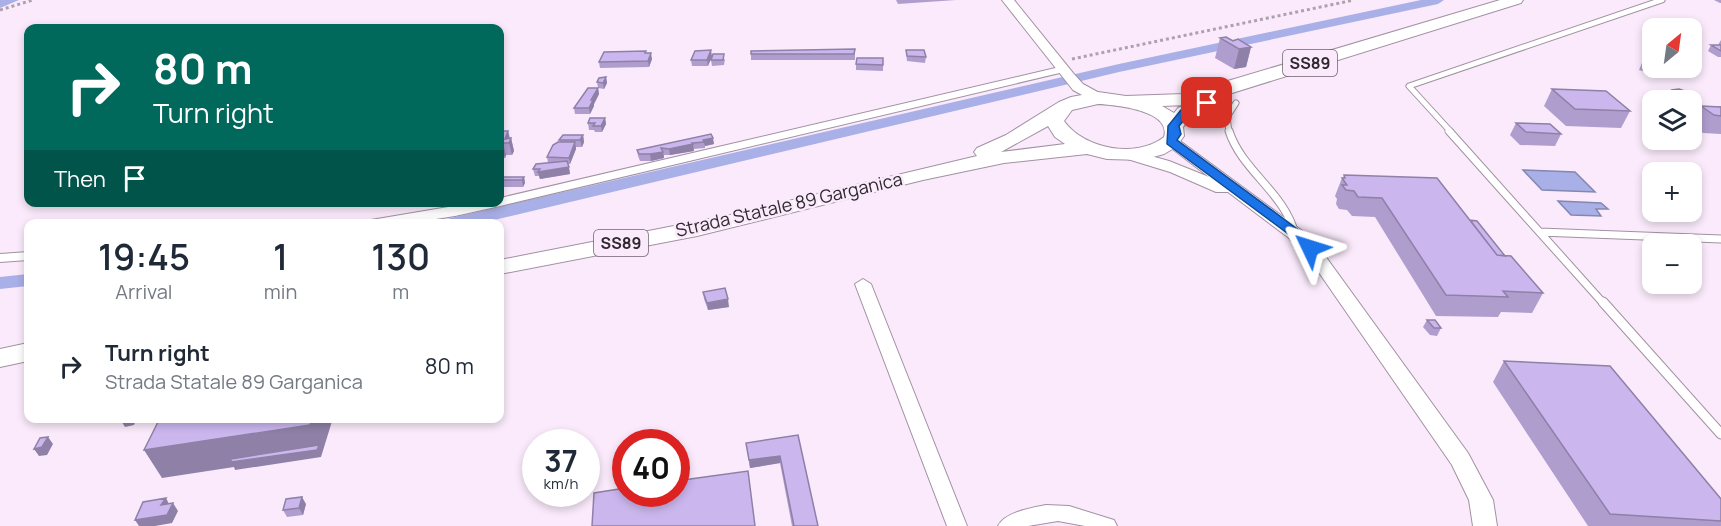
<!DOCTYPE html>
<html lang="en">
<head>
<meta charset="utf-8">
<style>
  :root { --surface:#fff; --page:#f2f2f3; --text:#1f2937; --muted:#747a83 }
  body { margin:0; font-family:Manrope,sans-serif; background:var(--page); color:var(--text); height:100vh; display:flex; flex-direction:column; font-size:22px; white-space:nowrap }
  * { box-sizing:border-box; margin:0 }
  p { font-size:20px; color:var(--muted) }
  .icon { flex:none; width:33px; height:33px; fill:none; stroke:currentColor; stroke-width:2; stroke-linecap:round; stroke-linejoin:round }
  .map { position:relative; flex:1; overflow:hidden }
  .details { position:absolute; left:24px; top:219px; width:480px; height:204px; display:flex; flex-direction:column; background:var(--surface); border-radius:12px; box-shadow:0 3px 9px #0003 }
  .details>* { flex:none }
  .hud { position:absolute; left:24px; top:24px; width:480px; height:183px; border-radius:12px; box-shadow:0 3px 9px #0003; background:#00695c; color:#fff; overflow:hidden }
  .needle { width:39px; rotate:29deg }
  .controls { position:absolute; left:1642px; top:18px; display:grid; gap:12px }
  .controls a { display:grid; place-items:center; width:60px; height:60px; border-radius:12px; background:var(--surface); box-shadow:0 3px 9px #0003; font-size:30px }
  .speed { position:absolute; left:522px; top:429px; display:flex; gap:12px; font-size:30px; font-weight:700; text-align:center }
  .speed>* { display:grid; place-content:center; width:78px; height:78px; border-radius:50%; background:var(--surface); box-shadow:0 3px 9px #0003; line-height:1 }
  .speed small { font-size:15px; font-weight:400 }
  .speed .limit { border:9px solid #d22; background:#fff; color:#111 }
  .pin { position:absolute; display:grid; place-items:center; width:51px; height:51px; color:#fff; margin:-26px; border-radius:12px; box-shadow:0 3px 9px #0006 }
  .me { position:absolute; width:66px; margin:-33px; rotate:311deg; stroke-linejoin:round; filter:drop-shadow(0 0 4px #0008) }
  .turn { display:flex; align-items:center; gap:21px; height:126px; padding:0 30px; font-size:27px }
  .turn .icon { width:78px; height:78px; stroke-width:2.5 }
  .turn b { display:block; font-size:42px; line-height:51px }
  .then { display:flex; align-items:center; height:57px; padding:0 30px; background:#0003; gap:12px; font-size:22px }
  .eta { display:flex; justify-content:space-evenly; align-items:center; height:102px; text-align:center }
  .eta b { font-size:36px; font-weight:600; line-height:42px }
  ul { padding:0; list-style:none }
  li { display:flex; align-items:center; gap:18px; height:90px; padding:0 30px }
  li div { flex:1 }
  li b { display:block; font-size:22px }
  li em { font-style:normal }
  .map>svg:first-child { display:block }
</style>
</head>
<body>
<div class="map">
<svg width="1721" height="526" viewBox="0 0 1721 526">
  <rect width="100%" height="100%" fill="#faeafb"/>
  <path fill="#a9afe7" stroke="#8487b0" stroke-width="1.5" d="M1523 170 1575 172 1595 192 1542 190Z
    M1558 201 1601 203 1608 209H1596L1601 216 1571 215Z"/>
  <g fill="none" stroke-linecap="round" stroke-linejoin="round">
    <path fill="#a9afe7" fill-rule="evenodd" d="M0 0H19L0 8Z
      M1421 0H1444L1438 4 1119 72 477 224H442L444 220 451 218 1119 64Z
      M28 274V286L0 289V277Z"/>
    <g stroke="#a192a2" stroke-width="7">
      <path id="service-far2" d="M1229 132 1227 117 1236 103
        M1451 132 1409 86 1662 0"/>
    </g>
    <g stroke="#a192a2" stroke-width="9">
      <path id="service-far1" d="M1229 131C1242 171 1284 192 1295 234
        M1449 131 1604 304
        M1540 232 1721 239"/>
    </g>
    <g stroke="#a192a2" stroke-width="11">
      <path id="service" d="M1603 302 1721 434"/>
    </g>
    <g stroke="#a192a2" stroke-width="2">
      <path id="minor" d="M1064 66 1068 67V71L500 206 455 216 404 224H364L371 220 478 202H500V198Z
        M28 252V260L0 262V254Z
        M863 279 871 284 967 526H947L855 284Z
        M1046 505 1069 506 1114 520 1117 526H1085L1058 521 1028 526H998C1005 512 1031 508 1046 505Z"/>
    </g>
    <g stroke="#a192a2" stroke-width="2">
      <path id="tertiary" d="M1002 0H1014L1073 73 1083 84 1103 95 1105 98 1103 101H1093L1073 90Z
        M1171 137 1176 138 1301 230 1323 253 1468 453 1493 500 1497 526H1473L1469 500 1452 465 1311 261 1289 238 1228 192H1216L1170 172 1121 157 1118 154 1126 149 1169 161 1209 177 1166 144 1164 141 1166 138Z"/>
    </g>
    <g stroke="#a192a2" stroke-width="2">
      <path id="primary" d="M1500 0H1523L1521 3 1213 99 1217 103C1209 114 1196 111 1183 127L1184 136 1176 147 1164 154 1142 160 1107 159 1087 154 1004 163 923 180 697 236 500 274V260L730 215 977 156 974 152 977 148 1006 135 1059 102 1071 97 1098 92 1126 96 1184 94ZM1098 104C1115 105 1172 110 1164 137 1136 159 1084 149 1064 121L1072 110ZM1186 105 1178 108 1174 113 1162 106ZM1048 126 1055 137 1065 144 1001 152Z"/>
    </g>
    <g stroke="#a192a2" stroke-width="2">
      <path id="trunk" d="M28 343V361L0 367V349Z"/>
    </g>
    <path stroke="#aea1ae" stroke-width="3" stroke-dasharray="3 3" stroke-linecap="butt" d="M0 10 33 0
      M1072 59 1354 0"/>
    <use href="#service-far2" stroke="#fff" stroke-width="5"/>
    <use href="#service-far1" stroke="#fff" stroke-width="7"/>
    <use href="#service" stroke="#fff" stroke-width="9"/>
    <use href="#minor" fill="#fff" fill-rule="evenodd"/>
    <use href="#tertiary" fill="#fff" fill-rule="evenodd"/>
    <use href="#primary" fill="#fff" fill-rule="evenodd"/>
    <use href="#trunk" fill="#fff" fill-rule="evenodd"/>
  </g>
  <path fill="#af9dcd" d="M896 0H956L898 4Z
    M1714 0H1721V3H1720Z
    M1220 38 1233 41 1251 47 1246 67 1234 69 1215 58Z
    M1721 40V57H1718L1708 51 1711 45H1718Z
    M855 49V60H751V54Z
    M906 50 926 57 925 63 907 61Z
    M646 53 652 59 649 67 600 68 599 62Z
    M1653 54V68H1676L1673 72 1663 77 1639 70 1644 58Z
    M712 56 708 66H692L691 60Z
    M883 58V71L856 70V64Z
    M725 59 724 65 712 66 711 60Z
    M606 77 607 83 604 89 598 88 599 94 594 104V106L590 114H575L574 108 598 88 597 82Z
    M1552 89 1630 111 1621 128 1566 126 1544 106Z
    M1671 90 1688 92 1683 100H1665Z
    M1701 106H1721V134L1703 133 1692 124V122Z
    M605 118 606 124 602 132H595L594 130H589L588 123Z
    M1516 123 1561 134 1555 146 1520 145 1510 135Z
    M500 131H508L510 138H511L514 151 512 155H506L505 158 500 159Z
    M711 134 714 144 705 146V148L693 149 694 151 670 155H664V158L651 161H640L638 156 637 150Z
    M583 135 584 142 582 147H576V149L570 164H568L570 174 540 179 539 176H535L533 169 548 163 547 157 560 142 559 140Z
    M1344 175 1470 220 1543 293 1532 313 1501 312 1498 317 1436 316 1375 217 1352 216 1347 210 1339 209 1336 204 1337 199 1335 196 1342 178H1343Z
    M500 177H524L525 183 523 187H500Z
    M703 292 729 307 708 310 704 299Z
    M1427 320 1441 328 1437 336 1430 335 1423 327Z
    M1504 361 1721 499V526H1588L1493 382Z
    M798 435 818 526H792L780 463 750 468 746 443Z
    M306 504 303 515 287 517 283 510Z"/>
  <path fill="#8e80a7" d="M1251 47 1246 67 1234 69 1239 49Z
    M711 50 712 56 708 66 707 60Z
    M651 53 652 59 649 67 648 61Z
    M1668 68H1676L1673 72 1663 77Z
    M606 77 607 83 604 89 603 83Z
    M598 88 599 94 594 104V106L590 114 589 108 591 100Z
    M1688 92 1683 100H1676L1680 93Z
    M605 118 606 124 602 132 601 126Z
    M508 131 510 141 511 138 514 151 512 155 509 143 505 139Z
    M583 135 584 142 582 147 580 140Z
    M713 138 714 144 705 146 703 140Z
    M575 142 576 149 570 164 569 158Z
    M503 143 506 155 505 158 502 146Z
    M693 144 694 151 670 155 669 149Z
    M663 152 664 158 651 161 650 154Z
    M569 167 570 174 540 179 538 172Z
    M524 177 525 183 523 187 522 180Z
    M728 299 729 307 708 310 707 303Z
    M123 418H137L134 425 125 427 120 419Z
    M312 418H333L321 457 235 470 234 467 162 478 144 450Z
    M48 437 53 444 47 455 39 456 34 449Z
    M780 456V463L750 468 749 460Z
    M302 497 306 504 303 515 299 508Z
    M166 498 170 506 161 505Z
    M173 503 178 511 172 523 155 526H139L135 520Z"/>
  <path fill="#cbb7ee" stroke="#8e80a7" stroke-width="1.5" d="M1226 37 1233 41 1238 39 1251 47 1239 49 1220 38Z
    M1711 45H1721V51Z
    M855 49 854 54H751V51Z
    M711 50 707 60H691L695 51Z
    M906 50H924L926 57 907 56Z
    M646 51 645 53H651L648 61 599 62 604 52Z
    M713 54H724L723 60H711Z
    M1653 54V61L1644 58Z
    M857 58H883V65L856 64Z
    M606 77 603 83 597 82 599 78Z
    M588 88H598L591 100H593L589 108H574Z
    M1552 89 1606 91 1630 111 1575 109Z
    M1679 89 1688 92 1680 93 1671 90Z
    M1701 106 1721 107V116L1714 115Z
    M590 118H605L601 126H593L595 123H588Z
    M1516 123 1550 124 1561 134 1526 132Z
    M500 131H508L505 139 511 138 509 143H503L502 146H500Z
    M711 134 713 138 703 140 704 142 692 143 693 144 669 149 661 148 663 152 650 154H639L637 150Z
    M563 135H583L580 140H559Z
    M558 142H575L569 158 547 157 553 145Z
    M567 161 569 167 538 172 540 169H533L536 164Z
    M1344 175 1437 178 1497 255 1511 256 1543 293 1503 291 1508 297 1446 295 1382 198 1358 197 1354 191 1346 190 1342 185H1347L1342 178H1345Z
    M500 177H524L522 180H500Z
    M1470 220 1477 221 1505 256 1497 255Z
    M725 288 728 299 707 303 703 292Z
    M1427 320H1435L1441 328H1434Z
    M1504 361 1610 366 1721 499V521L1610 514Z
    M160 418H312L310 425 144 450Z
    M798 435 818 526H794L780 456 749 460 746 443Z
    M48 437 42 447 34 449 40 438Z
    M319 445 317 450 231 462V459Z
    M748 471 755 526H592L594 493 626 488V494H676V481Z
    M302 497 299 508 283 510 286 499Z
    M166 498 161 505 173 503 167 515 135 520 143 502Z"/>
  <path fill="#1a73e8" stroke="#114b97" stroke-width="1.5" d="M1207 100 1212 103 1211 105 1189 114 1179 126 1181 134 1177 140 1300 231 1317 248 1315 250H1305L1291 236 1167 144 1168 126 1181 110Z"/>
  <g text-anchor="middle" stroke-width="5" stroke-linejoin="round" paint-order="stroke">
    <g fill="#faeafb" stroke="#6c636c" stroke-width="1.5">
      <rect x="1283" y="50" width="54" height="26" rx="4.5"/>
      <rect x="594" y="230" width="54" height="26" rx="4.5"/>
    </g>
    <g font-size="16" font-weight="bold" fill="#2f292f">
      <text x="1310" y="69">SS89</text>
      <text x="621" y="249">SS89</text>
    </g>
    <g font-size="18" fill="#2f292f" stroke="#faeafb">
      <text transform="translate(789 205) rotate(-13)" y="6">Strada Statale 89 Garganica</text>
    </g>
  </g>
</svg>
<div class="controls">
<a><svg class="needle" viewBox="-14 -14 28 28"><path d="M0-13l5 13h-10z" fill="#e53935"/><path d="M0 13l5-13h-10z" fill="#747a83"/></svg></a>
<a><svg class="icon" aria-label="layers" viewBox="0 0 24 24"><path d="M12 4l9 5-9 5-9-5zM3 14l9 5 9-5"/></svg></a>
<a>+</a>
<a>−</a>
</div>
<div class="speed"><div>37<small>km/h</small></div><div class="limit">40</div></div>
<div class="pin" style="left:1207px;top:103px;background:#d93025"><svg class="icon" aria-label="arrive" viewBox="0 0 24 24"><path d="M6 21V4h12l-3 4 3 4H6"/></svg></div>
<svg class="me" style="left:1310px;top:248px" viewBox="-20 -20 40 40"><path d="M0-17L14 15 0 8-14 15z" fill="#1a73e8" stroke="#fff" stroke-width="4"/></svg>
<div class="hud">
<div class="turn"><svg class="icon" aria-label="right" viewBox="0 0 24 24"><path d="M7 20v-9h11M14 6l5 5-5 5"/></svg><div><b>80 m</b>Turn right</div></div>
<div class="then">Then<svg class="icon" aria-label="arrive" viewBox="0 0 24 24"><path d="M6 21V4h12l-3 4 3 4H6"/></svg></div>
</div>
<section class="details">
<div class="eta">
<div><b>19:45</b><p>Arrival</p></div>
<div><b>1</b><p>min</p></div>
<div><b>130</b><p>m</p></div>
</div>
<ul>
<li><svg class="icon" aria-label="right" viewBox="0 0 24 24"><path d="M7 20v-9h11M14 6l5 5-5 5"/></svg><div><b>Turn right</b><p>Strada Statale 89 Garganica</p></div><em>80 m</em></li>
</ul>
</section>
</div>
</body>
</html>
